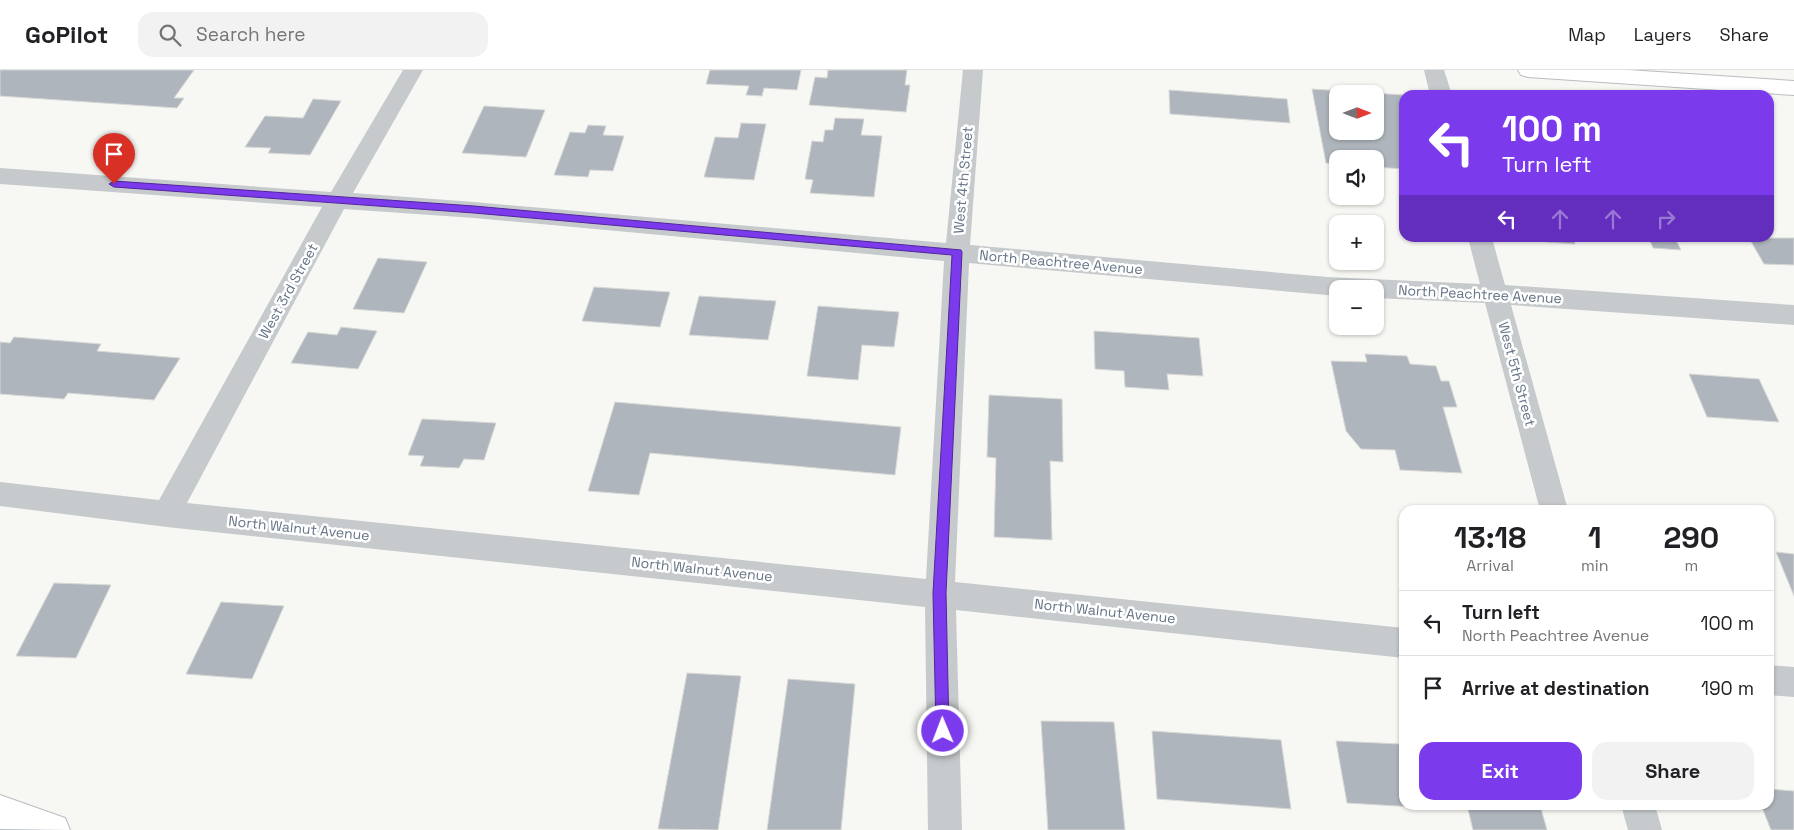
<!DOCTYPE html>
<html lang="en">
<head>
<meta charset="utf-8">
<style>
  :root { --surface:#fff; --page:#f2f2f2; --text:#202124; --muted:#757577; --line:#e0e0e0; --accent:#7c3aed }
  body { margin:0; font-family:"Space Grotesk",sans-serif; background:var(--page); color:var(--text); height:100vh; display:flex; flex-direction:column; font-size:19px; white-space:nowrap }
  * { box-sizing:border-box; margin:0 }
  p { font-size:16px; color:var(--muted) }
  .icon { flex:none; width:28px; height:28px; fill:none; stroke:currentColor; stroke-width:2; stroke-linecap:round; stroke-linejoin:round }
  .map { position:relative; flex:1; overflow:hidden }
  .drawer { position:absolute; left:1399px; top:435px; width:375px; height:305px; display:flex; flex-direction:column; background:var(--surface); border-radius:15px; box-shadow:0 1px 4px #0004 }
  .drawer>* { flex:none }
  .guide { position:absolute; left:1399px; top:20px; width:375px; height:152px; border-radius:15px; box-shadow:0 1px 4px #0004; background:#7c3aed; color:#fff; overflow:hidden }
  .needle { width:32px; rotate:90deg }
  .tools { position:absolute; left:1329px; top:15px; display:grid; gap:10px }
  .tools a { display:grid; place-items:center; width:55px; height:55px; border-radius:10px; background:var(--surface); box-shadow:0 1px 4px #0004; font-size:25px }
  .pin { position:absolute; display:grid; place-items:center; width:42px; height:42px; color:#fff; margin:-51px -21px; border-radius:50% 50% 50% 0; rotate:-45deg; box-shadow:0 0 5px #0007 }
  .pin .icon { rotate:45deg }
  .me { position:absolute; width:55px; margin:-28px; rotate:359deg; stroke-linejoin:round; filter:drop-shadow(0 0 4px #0008) }
  .turn { display:flex; align-items:center; gap:18px; height:105px; padding:0 20px; font-size:22px }
  .turn .icon { width:65px; height:65px; stroke-width:2.5 }
  .turn b { display:block; font-size:35px; line-height:42px }
  .lanes { display:flex; align-items:center; height:48px; padding:0 20px; background:#0003; justify-content:center; gap:25px; direction:ltr }
  .lanes .off { opacity:.35 }
  .eta { display:flex; justify-content:space-evenly; align-items:center; height:85px; text-align:center }
  .eta b { font-size:30px; font-weight:700; line-height:35px }
  .action { display:flex; gap:10px; margin-top:auto; padding:10px 20px }
  .action a { flex:1; height:58px; border-radius:15px; background:var(--accent); color:#fff; font-size:20px; font-weight:700; line-height:58px; text-align:center }
  .action a+a { background:var(--page); color:var(--text) }
  ul { padding:0; list-style:none }
  li { display:flex; align-items:center; gap:15px; height:65px; padding:0 20px; border-top:1px solid var(--line) }
  li div { flex:1 }
  li b { display:block; font-size:19px }
  li em { font-style:normal }
  header { display:flex; align-items:center; gap:30px; box-sizing:border-box; height:70px; padding:0 25px; background:var(--surface); border-bottom:1px solid var(--line) }
  header strong { font-size:24px }
  nav { display:flex; gap:28px; margin-inline-start:auto; font-size:18px }
  .search { width:350px; height:45px; background:var(--page); display:flex; align-items:center; gap:12px; box-sizing:border-box; padding:0 18px; border-radius:15px; color:var(--muted); font-size:19px }
  .map>svg:first-child { display:block }
</style>
</head>
<body>
<header>
<strong>GoPilot</strong>
<div class="search"><svg class="icon" aria-label="search" viewBox="0 0 24 24"><circle cx="10" cy="10" r="6"/><path d="M15 15l6 6"/></svg>Search here</div>
<nav><a>Map</a><a>Layers</a><a>Share</a></nav>
</header>
<div class="map">
<svg width="1794" height="760" viewBox="0 0 1794 760">
  <rect width="100%" height="100%" fill="#f7f7f3"/>
  <path fill="#aeb5bc" stroke="#d8d8d6" fill-rule="evenodd" d="M0 0H194L174 28H184L177 38 0 26Z
    M710 0H801L797 20 764 18 762 26 746 25 749 16 706 14Z
    M828 0H907L905 15H910L906 42 809 35 815 7 827 8Z
    M1312 19 1404 25V99L1375 97V89H1338V94L1326 93ZM1338 24H1375V61H1338Z
    M1169 20 1287 29 1290 53 1170 44Z
    M313 29 341 31 310 85 268 83 271 78 245 77 265 46 303 48Z
    M484 36 545 40 526 87 462 83Z
    M835 48 864 49 861 65 882 66 874 127 810 123 813 110 805 109 812 71 823 72 825 60H833Z
    M741 53 766 54 754 110 704 107 715 67 738 68Z
    M588 55 606 56 603 65 624 66 613 101 590 100 588 107 554 105 570 62 585 63Z
    M1545 168H1573L1575 174 1547 172Z
    M1590 168H1675L1681 180 1653 178 1650 171Z
    M1749 168H1794V195L1764 194Z
    M378 188 427 192 404 243 353 239Z
    M594 217 670 222 660 257 582 251Z
    M699 226 776 231 768 270 689 265Z
    M818 236 899 242 894 277 862 275 858 310 807 306Z
    M341 257 377 261 358 299 291 293 308 262 337 265Z
    M1094 261 1199 268 1203 306 1167 304 1169 320 1125 317 1124 301 1095 299Z
    M14 267 101 274 97 281 180 288 154 330 68 323 64 329 0 324V272L10 273Z
    M1365 284 1407 286 1410 294 1436 296 1441 311H1449L1457 337H1443L1462 403 1400 400 1395 380 1361 379 1346 361 1331 291 1367 292Z
    M1689 304 1759 309 1779 352 1707 347Z
    M989 325 1062 329 1063 392 1050 391 1052 470 994 467 996 388 987 387Z
    M615 332 901 357 895 405 650 383 639 425 588 421Z
    M422 349 496 353 484 390 464 389 459 398 420 396 424 386 408 385Z
    M1776 482 1794 484V526Z
    M54 513 111 515 76 588 16 586Z
    M221 532 284 536 252 609 186 604Z
    M687 603 741 606 718 760 658 759Z
    M788 609 855 614 841 760H767Z
    M1041 651 1114 652 1125 760H1048Z
    M1152 661 1281 670 1291 739 1157 729Z
    M1336 671 1400 674 1404 691V735H1413L1414 737 1347 733Z
    M1769 719 1794 721V760H1771L1761 735H1769Z
    M1467 735H1540L1547 760H1473Z"/>
  <g fill="none" stroke-linecap="round" stroke-linejoin="round">
    <g stroke="#b8bdc2" stroke-width="2">
      <path id="secondary" d="M1518 0H1628L1794 11V25L1528 7 1521 5Z
        M0 725 65 748 70 760 0 759Z"/>
    </g>
    <path fill="#c6cacd" fill-rule="evenodd" d="M403 0H423L353 123 474 132 946 173 963 0H983L970 175 1327 207 1480 214 1468 168H1492L1505 215 1794 235V255L1511 235 1568 440H1540L1485 233 1375 228V219H1338V226L1327 225 969 193 955 512 1404 558V588L956 540 962 760H928L925 537 167 457 0 436V412L159 430 322 137 0 114V98L331 122ZM344 139 474 148 944 191 926 509 187 433Z
      M1424 0H1444L1452 25H1430Z
      M1769 595 1794 597V627L1769 625Z
      M1621 735H1655L1662 760H1628Z"/>
    <use href="#secondary" fill="#fff" fill-rule="evenodd"/>
  </g>
  <path fill="#7c3aed" stroke="#51269a" d="M114 111 474 136 961 180 962 182 946 523 949 661 947 666 943 668 938 666 936 661 933 523 952 185 474 143 114 117 109 114Z"/>
  <g text-anchor="middle" stroke-width="5" stroke-linejoin="round" paint-order="stroke">
    <g font-size="14" fill="#647486" stroke="#fff">
      <text transform="translate(963 110) rotate(-85)" y="5">West 4th Street</text>
      <text transform="translate(1061 192) rotate(5)" y="5">North Peachtree Avenue</text>
      <text transform="translate(288 221) rotate(-61)" y="5">West 3rd Street</text>
      <text transform="translate(1480 224) rotate(3)" y="5">North Peachtree Avenue</text>
      <text transform="translate(1517 304) rotate(75)" y="5">West 5th Street</text>
      <text transform="translate(299 458) rotate(6)" y="5">North Walnut Avenue</text>
      <text transform="translate(702 499) rotate(6)" y="5">North Walnut Avenue</text>
      <text transform="translate(1105 541) rotate(6)" y="5">North Walnut Avenue</text>
    </g>
  </g>
</svg>
<div class="tools">
<a><svg class="needle" viewBox="-14 -14 28 28"><path d="M0-13l5 13h-10z" fill="#e53935"/><path d="M0 13l5-13h-10z" fill="#757577"/></svg></a>
<a><svg class="icon" aria-label="sound" viewBox="0 0 24 24"><path d="M4 9h4l5-4v14l-5-4H4zM17 9q2 3 0 6"/></svg></a>
<a>+</a>
<a>−</a>
</div>
<div class="pin" style="left:114px;top:114px;background:#d93025"><svg class="icon" aria-label="arrive" viewBox="0 0 24 24"><path d="M6 21V4h12l-3 4 3 4H6"/></svg></div>
<svg class="me" style="left:943px;top:661px" viewBox="-20 -20 40 40"><circle r="17" fill="#7c3aed" stroke="#fff" stroke-width="3"/><path d="M0-11L8 9 0 5-8 9z" fill="#fff"/></svg>
<div class="guide">
<div class="turn"><svg class="icon" aria-label="left" viewBox="0 0 24 24"><path d="M17 20v-9H6M10 6l-5 5 5 5"/></svg><div><b>100 m</b>Turn left</div></div>
<div class="lanes"><svg class="icon" aria-label="left" viewBox="0 0 24 24"><path d="M17 20v-9H6M10 6l-5 5 5 5"/></svg><svg class="icon off" aria-label="ahead" viewBox="0 0 24 24"><path d="M12 20V5M6 11l6-6 6 6"/></svg><svg class="icon off" aria-label="ahead" viewBox="0 0 24 24"><path d="M12 20V5M6 11l6-6 6 6"/></svg><svg class="icon off" aria-label="right" viewBox="0 0 24 24"><path d="M7 20v-9h11M14 6l5 5-5 5"/></svg></div>
</div>
<section class="drawer">
<div class="eta">
<div><b>13:18</b><p>Arrival</p></div>
<div><b>1</b><p>min</p></div>
<div><b>290</b><p>m</p></div>
</div>
<ul>
<li><svg class="icon" aria-label="left" viewBox="0 0 24 24"><path d="M17 20v-9H6M10 6l-5 5 5 5"/></svg><div><b>Turn left</b><p>North Peachtree Avenue</p></div><em>100 m</em></li>
<li><svg class="icon" aria-label="arrive" viewBox="0 0 24 24"><path d="M6 21V4h12l-3 4 3 4H6"/></svg><div><b>Arrive at destination</b></div><em>190 m</em></li>
</ul>
<div class="action"><a>Exit</a><a>Share</a></div>
</section>
</div>
</body>
</html>
